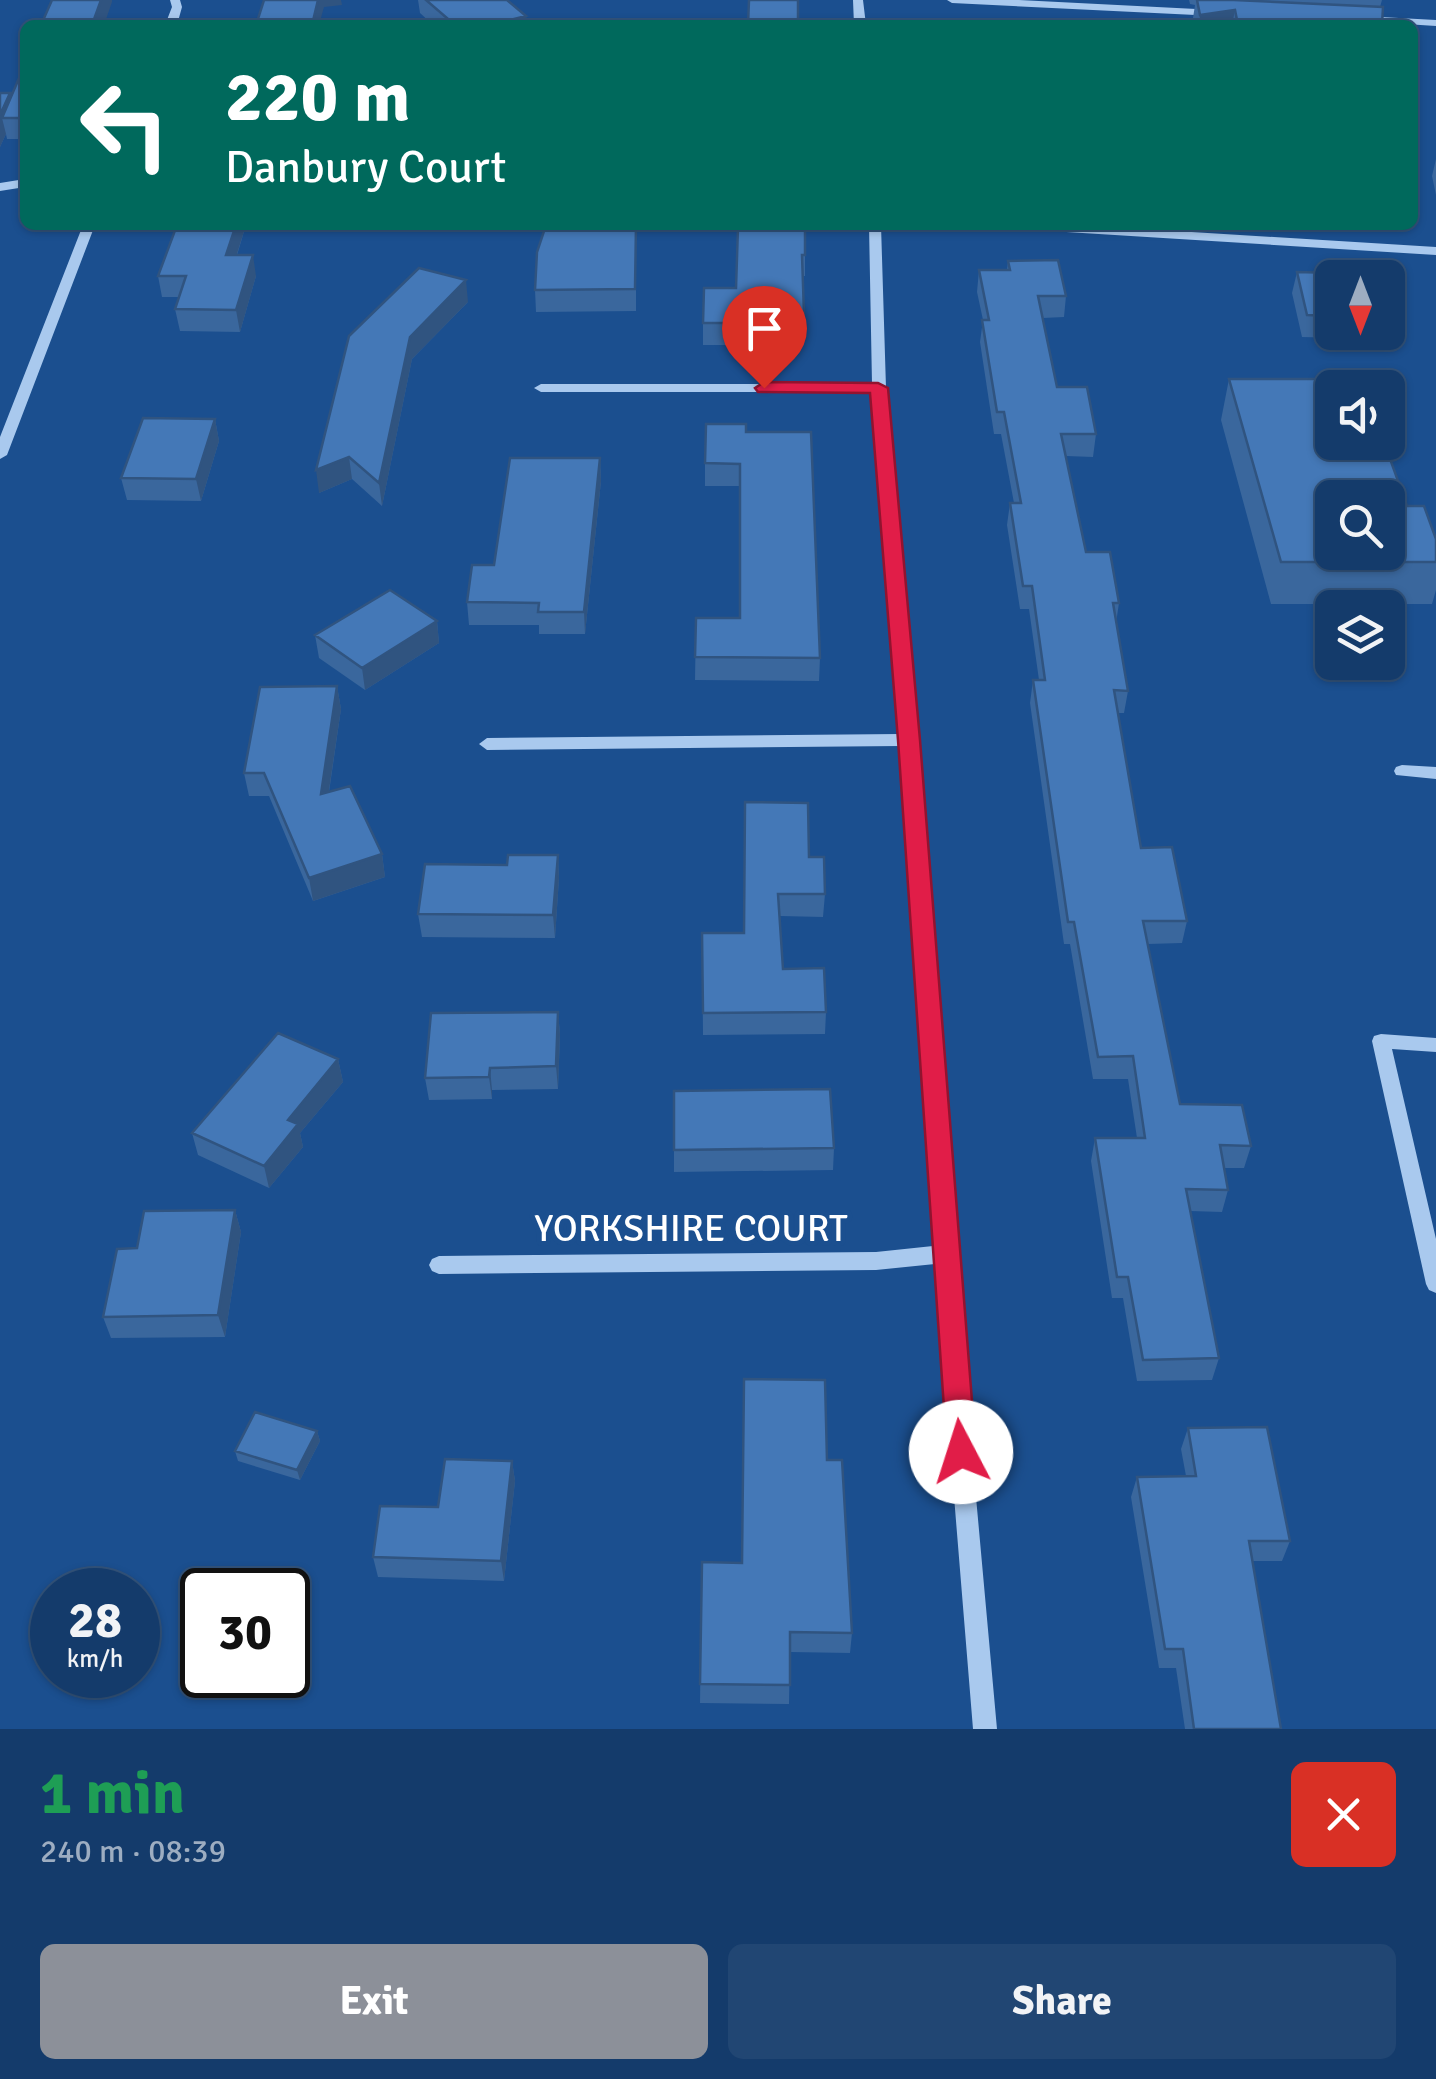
<!DOCTYPE html>
<html lang="en">
<head>
<meta charset="utf-8">
<style>
  :root { --surface:#143b6b; --page:#214673; --text:#f1f3f6; --muted:#9dadc1; --line:#33557e; --accent:#8c9099 }
  body { margin:0; font-family:Signika,sans-serif; background:var(--page); color:var(--text); height:100vh; display:flex; flex-direction:column; font-size:38px; white-space:nowrap }
  * { box-sizing:border-box; margin:0 }
  p { font-size:32px; color:var(--muted) }
  .icon { flex:none; width:55px; height:55px; fill:none; stroke:currentColor; stroke-width:2; stroke-linecap:round; stroke-linejoin:round }
  .map { position:relative; height:1729px; overflow:hidden }
  .side { display:flex; flex-direction:column; background:var(--surface); flex:1 }
  .side>* { flex:none }
  .hud { position:absolute; left:20px; top:20px; width:1398px; height:210px; border-radius:15px; box-shadow:0 2px 8px #0004,0 0 0 2px var(--line); background:#00695c; color:#fff; overflow:hidden }
  .needle { width:65px; rotate:180deg }
  .tools { position:absolute; left:1315px; top:260px; display:grid; gap:20px }
  .tools a { display:grid; place-items:center; width:90px; height:90px; border-radius:15px; background:var(--surface); box-shadow:0 2px 8px #0004,0 0 0 2px var(--line); font-size:50px }
  .speed { position:absolute; left:30px; top:1568px; display:flex; gap:20px; font-size:50px; font-weight:700; text-align:center }
  .speed>* { display:grid; place-content:center; width:130px; height:130px; border-radius:50%; background:var(--surface); box-shadow:0 2px 8px #0004,0 0 0 2px var(--line); line-height:1 }
  .speed small { font-size:25px; font-weight:400 }
  .speed .limit { border:5px solid #111; border-radius:15px; background:#fff; color:#111 }
  .pin { position:absolute; display:grid; place-items:center; width:85px; height:85px; color:#fff; margin:-102px -42px; border-radius:50% 50% 50% 0; rotate:-45deg; box-shadow:0 0 10px #0007 }
  .pin .icon { rotate:45deg }
  .me { position:absolute; width:110px; margin:-55px; rotate:355deg; stroke-linejoin:round; filter:drop-shadow(0 0 8px #0008) }
  .turn { display:flex; align-items:center; gap:35px; height:210px; padding:0 40px; font-size:45px }
  .turn .icon { width:130px; height:130px; stroke-width:2.5 }
  .turn b { display:block; font-size:70px; line-height:85px }
  .round { display:grid; place-items:center; flex:none; width:105px; height:105px; border-radius:15px; background:var(--page) }
  .overview { display:flex; align-items:center; justify-content:space-between; height:170px; padding:0 40px }
  h1 { font-size:60px; font-weight:700; line-height:75px; color:#1e9e55 }
  .action { display:flex; gap:20px; margin-top:auto; padding:20px 40px }
  .action a { flex:1; height:115px; border-radius:15px; background:var(--accent); color:#fff; font-size:40px; font-weight:700; line-height:115px; text-align:center }
  .action a+a { background:var(--page); color:var(--text) }
  .map>svg:first-child { display:block }
</style>
</head>
<body>
<div class="map">
<svg width="1436" height="1729" viewBox="0 0 1436 1729">
  <rect width="100%" height="100%" fill="#1b4f8f"/>
  <g fill="none" stroke-linecap="round" stroke-linejoin="round">
    <path fill="#a9c9ee" fill-rule="evenodd" d="M170 0H180L182 7 177 25H165L172 7Z
      M853 0H863L866 25H854Z
      M947 0H1019L1216 10 1221 13 1216 16 952 3Z
      M1362 16 1436 20V26L1358 21V17Z
      M25 179V187L0 191V183Z
      M83 225H95L7 455 0 459V437Z
      M869 225H881L886 388 917 740 954 1254 997 1729H973L935 1264 876 1270 439 1274 432 1271 429 1265 432 1259 439 1256 876 1252 933 1246 901 746 487 750 479 744 487 738 900 734 872 392H541L534 388 541 384H872Z
      M1012 225H1079L1436 247V255L1018 229Z
      M1402 765 1436 767V779L1396 775 1394 771 1396 767Z
      M1381 1034 1436 1038V1052L1392 1049 1436 1239V1293L1429 1290 1426 1284 1372 1041 1374 1036Z"/>
  </g>
  <path fill="#3a679d" d="M418 0H507L526 16 527 25H433L420 13Z
    M1189 0H1382L1380 7 1382 25H1195L1193 18 1195 5 1190 4Z
    M25 64V139H7L6 134 0 147V93L11 97Z
    M1436 159V195L1432 176Z
    M177 225H246L237 255 256 276 240 332 180 331 175 309 179 297H162L158 276Z
    M636 225V311L536 312 535 290Z
    M738 227 805 255V276H802L803 336 745 335 744 345H703V323L736 288Z
    M1008 261 1066 296 1064 317 1043 318 1057 387 1096 434 1093 457 1066 456 1086 552 1119 603 1116 623 1128 691 1124 713H1118L1141 848 1187 921 1182 943 1148 944 1180 1104 1251 1146 1244 1168H1224L1228 1190 1222 1212 1190 1211 1219 1358 1212 1380 1137 1381 1123 1298H1112L1091 1161 1095 1138H1137L1128 1079H1093L1070 944H1064L1030 703 1033 680H1039L1029 609H1020L1007 525 1010 503H1014L1001 434H994L980 342 983 320 977 292 979 270H1007Z
    M1297 272 1332 278V332H1343L1342 338 1302 337 1292 293Z
    M468 302 412 359 382 506 352 479 319 493 349 336Z
    M1229 379 1332 442H1388V409L1395 428 1388 453 1407 506 1436 539V590L1432 604H1271L1221 420Z
    M215 419 219 441 201 501 127 500 121 478Z
    M746 432 820 658 819 681 695 680 696 618H739L740 486H705V463Z
    M600 458 601 481 585 634H539V625H469L467 602 494 565Z
    M437 621 439 643 365 690 319 658 315 635Z
    M337 686 341 709 329 792 382 854 385 877 313 901 269 796H249L244 773Z
    M558 855 559 878 555 938 422 937 418 914 507 865Z
    M809 857 825 894 823 917 780 916 783 969 826 1012 825 1034 703 1035 702 933H743Z
    M558 1012 560 1034 558 1089 492 1090V1099L429 1100 425 1078Z
    M338 1059 343 1082 300 1133 303 1147 269 1188 198 1155 192 1133Z
    M674 1091 834 1148 833 1170 674 1172Z
    M235 1210 241 1232 225 1337 111 1338 103 1317 137 1248Z
    M1188 1428 1290 1541 1282 1561H1253L1281 1729H1185L1176 1668H1159L1131 1497 1137 1477 1186 1476 1181 1449Z
    M317 1431 320 1441 300 1480 238 1461 235 1451Z
    M827 1460 852 1633 850 1653 790 1652 789 1704 700 1703 702 1562 742 1563Z
    M512 1461 515 1481 504 1581 378 1577 373 1557 438 1507Z"/>
  <path fill="#305480" d="M101 0H112V2L104 25H92Z
    M318 0H341L342 5 324 7 319 25H312Z
    M1235 10 1232 25H1199L1200 15Z
    M526 16 527 25H490Z
    M10 93 15 114 2 118 6 134 0 147V115Z
    M236 225H246L230 276 226 255Z
    M253 255 256 276 240 332 236 310Z
    M466 280 468 302 412 359 382 506 379 483 410 337Z
    M215 419 219 441 201 501 196 479Z
    M349 457 352 479 319 493 316 470Z
    M600 458 601 481 585 634 584 612Z
    M437 621 439 643 365 690 362 668Z
    M337 686 341 709 325 817 321 794Z
    M382 854 385 877 313 901 309 878Z
    M558 855 559 878 555 938 553 915Z
    M558 1012 560 1034 558 1089 556 1066Z
    M338 1059 343 1082 300 1133 303 1147 269 1188 264 1166 288 1120Z
    M490 1068 492 1090V1099L489 1077Z
    M235 1210 241 1232 225 1337 218 1315Z
    M317 1431 320 1441 300 1480 297 1470Z
    M512 1461 515 1481 504 1581 501 1561Z"/>
  <path fill="#4478b7" stroke="#305480" stroke-width="2.5" fill-rule="evenodd" d="M52 0H101L92 25H41Z
    M264 0H318L312 25H256Z
    M426 0H507L526 16 490 25H455Z
    M749 0H798V25H748Z
    M1197 0H1234L1383 7 1382 25H1238L1235 10 1200 15Z
    M25 64V118H2Z
    M0 93H10L0 115Z
    M177 225H236L226 255H253L236 310 175 309 186 276H158Z
    M546 225H636L635 289 535 290 537 252Z
    M757 225H805V255H802L804 314H745V323H703L704 288H736L738 227H757Z
    M1058 260 1066 296H1038L1057 387H1087L1096 434H1061L1086 552H1110L1119 603H1113L1128 691 1114 690 1141 848 1172 847 1187 921H1143L1180 1104 1242 1105 1251 1146 1220 1145 1228 1190 1186 1189 1219 1358 1143 1360 1128 1277H1117L1095 1138H1145L1133 1056 1098 1057 1074 922H1068L1033 680H1045L1032 586H1023L1010 503H1021L1004 412H997L982 320H989L979 270H1010L1008 261Z
    M419 268 466 280 410 337 379 483 349 457 316 470 349 336Z
    M1297 272 1336 273 1337 278H1332V316L1307 315Z
    M1229 379H1377L1380 388H1332V442H1384L1407 506H1424L1436 539V562H1281ZM1332 498H1388V552H1332Z
    M1388 409 1395 428H1388Z
    M143 418 215 419 196 479 121 478Z
    M706 424H746V432H811L820 658 695 657 696 618H740V464L705 463Z
    M510 458H600L584 612H538L539 603 467 602 472 565H494Z
    M390 590 437 621 362 668 315 635Z
    M337 686 321 794 350 786 382 854 309 878 264 773H244L260 687Z
    M745 802 808 803 809 857H824L825 894H778L783 969 824 968 826 1012 703 1013 702 933H744Z
    M508 855H558L553 915 418 914 425 864 507 865Z
    M558 1012 556 1066 490 1068 489 1077 425 1078 431 1013Z
    M278 1033 338 1059 288 1120 298 1124 264 1166 192 1133Z
    M830 1089 834 1148 674 1150V1091Z
    M235 1210 218 1315 103 1317 117 1249 137 1248 144 1211Z
    M744 1379 825 1380 827 1460H842L852 1633 790 1632V1685L700 1684 702 1562 742 1563Z
    M255 1412 317 1431 297 1470 235 1451Z
    M1267 1427 1290 1541H1249L1281 1729H1194L1183 1649H1165L1137 1477 1196 1476 1188 1428Z
    M445 1459 512 1461 501 1561 373 1557 380 1506 438 1507Z"/>
  <path fill="#e11d48" stroke="#92132f" stroke-width="2.5" d="M764 382 878 383 888 388 920 740 976 1452 971 1461 961 1465 951 1461 947 1452 898 740 870 393 758 392 755 388Z"/>
  <g text-anchor="middle" stroke-width="10" stroke-linejoin="round" paint-order="stroke">
    <g font-size="38" fill="#fff" stroke="#1b4f8f">
      <text x="691" y="1241">YORKSHIRE COURT</text>
    </g>
  </g>
</svg>
<div class="tools">
<a><svg class="needle" viewBox="-14 -14 28 28"><path d="M0-13l5 13h-10z" fill="#e53935"/><path d="M0 13l5-13h-10z" fill="#9dadc1"/></svg></a>
<a><svg class="icon" aria-label="sound" viewBox="0 0 24 24"><path d="M4 9h4l5-4v14l-5-4H4zM17 9q2 3 0 6"/></svg></a>
<a><svg class="icon" aria-label="search" viewBox="0 0 24 24"><circle cx="10" cy="10" r="6"/><path d="M15 15l6 6"/></svg></a>
<a><svg class="icon" aria-label="layers" viewBox="0 0 24 24"><path d="M12 4l9 5-9 5-9-5zM3 14l9 5 9-5"/></svg></a>
</div>
<div class="speed"><div>28<small>km/h</small></div><div class="limit">30</div></div>
<div class="pin" style="left:764px;top:388px;background:#d93025"><svg class="icon" aria-label="arrive" viewBox="0 0 24 24"><path d="M6 21V4h12l-3 4 3 4H6"/></svg></div>
<svg class="me" style="left:961px;top:1452px" viewBox="-20 -20 40 40"><circle r="19" fill="#fff"/><path d="M0-13L10 11 0 6-10 11z" fill="#e11d48"/></svg>
<div class="hud">
<div class="turn"><svg class="icon" aria-label="left" viewBox="0 0 24 24"><path d="M17 20v-9H6M10 6l-5 5 5 5"/></svg><div><b>220 m</b>Danbury Court</div></div>
</div>
</div>
<section class="side">
<div class="overview"><div><h1>1 min</h1><p>240 m · 08:39</p></div><a class="round" style="background:#d93025;color:#fff"><svg class="icon" aria-label="close" viewBox="0 0 24 24"><path d="M6 6l12 12M18 6L6 18"/></svg></a></div>
<div class="action"><a>Exit</a><a>Share</a></div>
</section>
</body>
</html>
